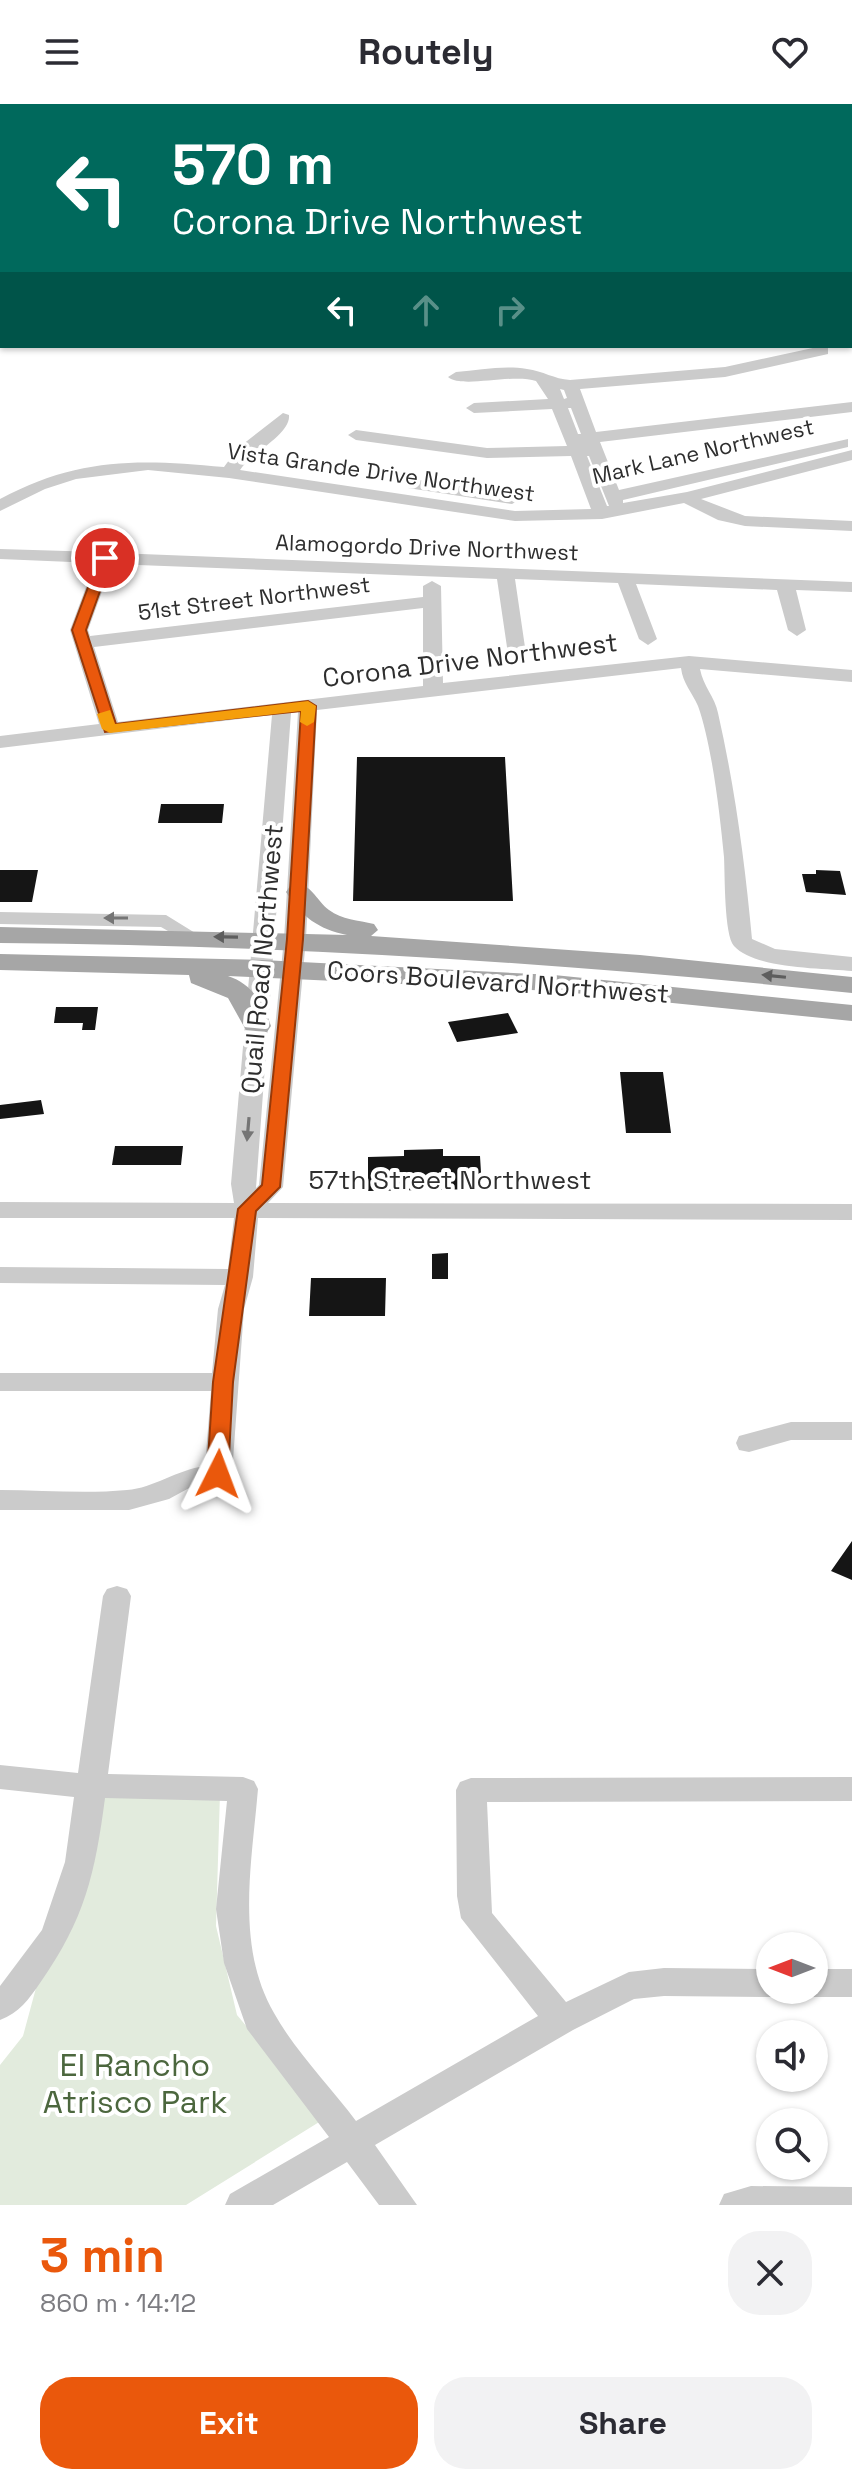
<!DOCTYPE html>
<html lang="en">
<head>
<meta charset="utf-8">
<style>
  :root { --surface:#fff; --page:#f2f2f3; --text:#2b2b33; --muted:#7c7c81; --accent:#ea580c }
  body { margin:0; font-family:"Space Grotesk",sans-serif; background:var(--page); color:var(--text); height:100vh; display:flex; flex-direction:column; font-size:30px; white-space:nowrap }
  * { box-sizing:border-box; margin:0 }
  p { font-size:26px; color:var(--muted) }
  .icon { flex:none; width:44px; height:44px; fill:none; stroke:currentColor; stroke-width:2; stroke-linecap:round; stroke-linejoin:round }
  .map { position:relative; height:2101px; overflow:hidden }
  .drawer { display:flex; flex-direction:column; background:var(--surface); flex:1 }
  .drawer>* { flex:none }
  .guide { position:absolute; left:0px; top:0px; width:852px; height:244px; box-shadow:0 2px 6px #0004; background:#00695c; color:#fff; overflow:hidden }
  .needle { width:52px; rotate:270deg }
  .fabs { position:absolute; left:756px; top:1828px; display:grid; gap:16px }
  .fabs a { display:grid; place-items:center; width:72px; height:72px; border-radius:50%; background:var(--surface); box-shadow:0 2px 6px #0004; font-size:40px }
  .pin { position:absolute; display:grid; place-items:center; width:68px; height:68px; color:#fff; margin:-34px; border:4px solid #fff; border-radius:50%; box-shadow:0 2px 8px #0007 }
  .me { position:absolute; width:88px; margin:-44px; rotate:3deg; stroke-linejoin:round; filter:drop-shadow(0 0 6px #0008) }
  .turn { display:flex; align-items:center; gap:28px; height:168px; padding:0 40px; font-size:36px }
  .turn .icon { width:104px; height:104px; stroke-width:2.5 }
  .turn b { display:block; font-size:56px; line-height:68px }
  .lanes { display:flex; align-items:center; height:76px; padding:0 40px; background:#0003; justify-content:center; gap:40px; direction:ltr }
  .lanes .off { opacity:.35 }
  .round { display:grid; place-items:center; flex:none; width:84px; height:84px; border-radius:32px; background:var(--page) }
  .overview { display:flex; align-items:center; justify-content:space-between; height:136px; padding:0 40px }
  h1 { font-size:48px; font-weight:700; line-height:60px; color:var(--accent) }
  .button { display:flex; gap:16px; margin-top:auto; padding:16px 40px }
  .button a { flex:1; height:92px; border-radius:32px; background:var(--accent); color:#fff; font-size:32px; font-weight:700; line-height:92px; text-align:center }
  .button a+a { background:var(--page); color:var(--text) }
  header { display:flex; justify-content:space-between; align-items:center; height:104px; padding:0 40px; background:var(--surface); font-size:36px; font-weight:700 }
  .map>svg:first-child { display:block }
</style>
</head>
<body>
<header><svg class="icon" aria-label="menu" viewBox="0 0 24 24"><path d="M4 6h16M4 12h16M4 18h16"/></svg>Routely<svg class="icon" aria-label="heart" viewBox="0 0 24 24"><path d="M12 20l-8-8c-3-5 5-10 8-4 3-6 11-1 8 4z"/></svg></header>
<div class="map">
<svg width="852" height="2101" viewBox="0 0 852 2101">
  <rect width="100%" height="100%" fill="#fff"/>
  <path fill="#e2ebdd" d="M105 1687 220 1689 216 1822 237 1911 324 2015 186 2101H0V1961L23 1932 36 1884Z"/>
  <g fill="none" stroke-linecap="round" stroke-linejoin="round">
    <path stroke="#cad9ea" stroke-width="3" d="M465 0 497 2"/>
  </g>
  <path fill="#151515" d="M357 653H505L513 797H353Z
    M161 700H224L222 719H158Z
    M0 766H38L32 798H0Z
    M816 766 840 767 846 791 806 788 802 770H816Z
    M56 903H98L95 926H82L83 919H54Z
    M508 909 518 929 457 938 448 918Z
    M620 968H663L671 1029H626Z
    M41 996 44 1010 0 1015V1001Z
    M115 1042H183L181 1061H112Z
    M443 1045V1052H480L482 1085 368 1087V1053L404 1052V1046Z
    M448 1149V1175H432V1150Z
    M311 1174H386L385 1212H309Z
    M852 1437V1476L831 1467Z"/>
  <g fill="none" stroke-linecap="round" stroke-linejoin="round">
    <path fill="#cbcbcb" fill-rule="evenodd" d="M822 242 828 244V250L725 273 580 285 596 328 852 298V308L600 338 619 386 848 335V343L623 396V399L687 388 852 346V356L701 395 745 412 852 417V427L745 422 718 416 684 399 602 415 515 417 229 374 148 366 76 375 45 385 0 407V395C78 353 139 355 224 363L238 344 283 309 289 311C291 330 251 349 240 366L515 407 591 405 571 352 487 354 356 336 348 331 356 326 487 344 567 342 552 305 474 309 466 304 474 299 548 295 536 277C513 269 462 285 448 273L456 268C480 266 504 261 527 265 543 267 554 275 570 276L725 263ZM560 285 564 286 567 294 564 295ZM568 304H571L581 330H578ZM587 352H589L609 402H607Z
      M414 375 512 390 521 395 512 400 408 384V376Z
      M110 437 119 442 116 449 852 478V488L796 486 806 526 797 532 788 526 777 486 636 480 657 535 648 541 639 535 618 479 515 475 526 550 517 556 508 550 497 475 112 460 88 526 90 532 423 493V482L432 477 441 482 443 579 689 552 852 566V578L700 565C703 582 715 593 718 609 735 684 745 759 752 835L775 845 852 853V867C822 864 755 865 734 842 724 831 725 770 724 753 720 711 712 641 698 602 692 588 683 580 681 564L317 606 306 835 283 1083 268 1099 852 1100V1116L258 1114 253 1173 244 1205 232 1370 228 1377 191 1383 169 1395 129 1406H0V1386C42 1386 85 1390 127 1386 154 1384 176 1366 205 1362L211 1287H0V1269H212L218 1205 225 1181 0 1179V1163L228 1165 234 1114H0V1098L234 1099 231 1080 272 611 0 644V632L99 620 70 526 95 459 0 455V445L99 448 104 438ZM423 504V582L118 618 94 543ZM298 608 284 835 259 1081 256 1084 291 609Z
      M0 808 166 811 200 832 189 839 161 823 0 820Z
      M791 1318H852V1336H791L749 1348 739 1346 736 1339 739 1332Z
      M117 1482 127 1485 131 1492 108 1670 243 1673 254 1677 258 1685C252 1758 235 1842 274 1909 295 1947 330 1982 356 2017L538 1912 461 1814 457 1792 456 1686 460 1678 471 1674 852 1673V1697L487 1698 492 1809 566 1898 629 1868 664 1864 770 1865V1886H783L781 1889 770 1893 664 1892 634 1895 573 1926 375 2041 417 2101H379L347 2058 273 2101H225L230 2090 329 2033 247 1925 224 1859 216 1805 227 1697 105 1694C95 1770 85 1815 40 1879 29 1895 19 1909 0 1916V1882L42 1826 65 1758 74 1693 0 1685V1661L78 1669 103 1492 107 1485Z
      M814 1865H852V1893H814L803 1889 801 1886H814Z
      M751 2082 852 2083V2101H719L724 2090Z"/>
    <path fill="#a6a6a6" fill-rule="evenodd" d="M299 780C313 783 317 797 329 806 342 816 358 816 374 820L378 826 371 832 640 851 852 873V889C568 859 285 841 0 839V823L347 831C318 825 302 813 286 788L290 782Z
      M0 850 262 856 554 871 852 901V917L554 887 228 872C252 880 263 899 271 922L267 928H247L228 894 191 879 189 871 0 866Z"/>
  </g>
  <defs><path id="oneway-solid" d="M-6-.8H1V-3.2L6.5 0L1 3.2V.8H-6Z" transform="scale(2)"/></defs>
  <g fill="#757575">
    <use href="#oneway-solid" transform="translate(116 814) rotate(180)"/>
    <use href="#oneway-solid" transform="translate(248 1025) rotate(95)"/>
  </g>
  <g fill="#5e5e5e">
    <use href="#oneway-solid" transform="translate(226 833) rotate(-179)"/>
    <use href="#oneway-solid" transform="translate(774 872) rotate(-174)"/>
  </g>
  <path fill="#ea580c" stroke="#983908" stroke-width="2" d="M105 450 112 454 86 526 116 620 308 597 316 602 303 835 280 1083 256 1107 233 1278 228 1370 218 1377 207 1370 213 1278 238 1105 262 1081 287 835 301 607 105 628 72 526 99 454Z"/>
  <path fill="#f59e0b" d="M308 597 316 602 314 618 307 622 300 618 301 607 110 629 102 625 97 610 110 606 115 620Z"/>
  <g text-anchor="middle" stroke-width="8" stroke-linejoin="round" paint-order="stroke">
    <g font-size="22" fill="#2e2e2e" stroke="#fff">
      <text transform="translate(703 347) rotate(-13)" y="8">Mark Lane Northwest</text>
      <text transform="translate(381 368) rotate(8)" y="8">Vista Grande Drive Northwest</text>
      <text transform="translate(427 443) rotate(2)" y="8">Alamogordo Drive Northwest</text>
      <text transform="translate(254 494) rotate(-7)" y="8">51st Street Northwest</text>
    </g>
    <g font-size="26" fill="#2e2e2e" stroke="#fff">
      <text transform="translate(470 556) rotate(-7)" y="9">Corona Drive Northwest</text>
      <text transform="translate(262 855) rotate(-85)" y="9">Quail Road Northwest</text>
      <text transform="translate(498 878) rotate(4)" y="9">Coors Boulevard Northwest</text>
      <text x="450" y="1085">57th Street Northwest</text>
    </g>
    <g font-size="32" fill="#4c673e" stroke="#fff">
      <text x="135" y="1972">El Rancho<tspan x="135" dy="37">Atrisco Park</tspan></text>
    </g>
  </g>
</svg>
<div class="fabs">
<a><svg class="needle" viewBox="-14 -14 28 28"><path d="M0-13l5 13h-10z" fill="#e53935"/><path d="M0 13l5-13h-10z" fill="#7c7c81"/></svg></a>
<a><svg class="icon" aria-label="sound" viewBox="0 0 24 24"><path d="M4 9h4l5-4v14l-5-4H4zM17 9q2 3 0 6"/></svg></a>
<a><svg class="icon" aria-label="search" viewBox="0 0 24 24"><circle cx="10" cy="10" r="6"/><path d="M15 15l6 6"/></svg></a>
</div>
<div class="pin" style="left:105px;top:454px;background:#d93025"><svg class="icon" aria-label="arrive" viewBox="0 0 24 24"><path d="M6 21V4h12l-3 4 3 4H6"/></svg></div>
<svg class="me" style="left:218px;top:1370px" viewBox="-20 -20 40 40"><path d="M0-17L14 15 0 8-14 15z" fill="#ea580c" stroke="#fff" stroke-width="4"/></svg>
<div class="guide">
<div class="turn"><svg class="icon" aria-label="left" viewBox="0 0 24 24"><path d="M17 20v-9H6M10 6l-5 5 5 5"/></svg><div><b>570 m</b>Corona Drive Northwest</div></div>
<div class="lanes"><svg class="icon" aria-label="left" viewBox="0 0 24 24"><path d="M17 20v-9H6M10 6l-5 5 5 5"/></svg><svg class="icon off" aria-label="ahead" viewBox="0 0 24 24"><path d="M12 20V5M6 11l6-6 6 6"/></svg><svg class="icon off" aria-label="right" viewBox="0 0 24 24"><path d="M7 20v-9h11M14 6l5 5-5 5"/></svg></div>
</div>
</div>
<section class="drawer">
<div class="overview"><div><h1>3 min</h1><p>860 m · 14:12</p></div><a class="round"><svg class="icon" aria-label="close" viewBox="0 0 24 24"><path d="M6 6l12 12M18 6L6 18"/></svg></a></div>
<div class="button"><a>Exit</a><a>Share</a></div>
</section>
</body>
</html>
